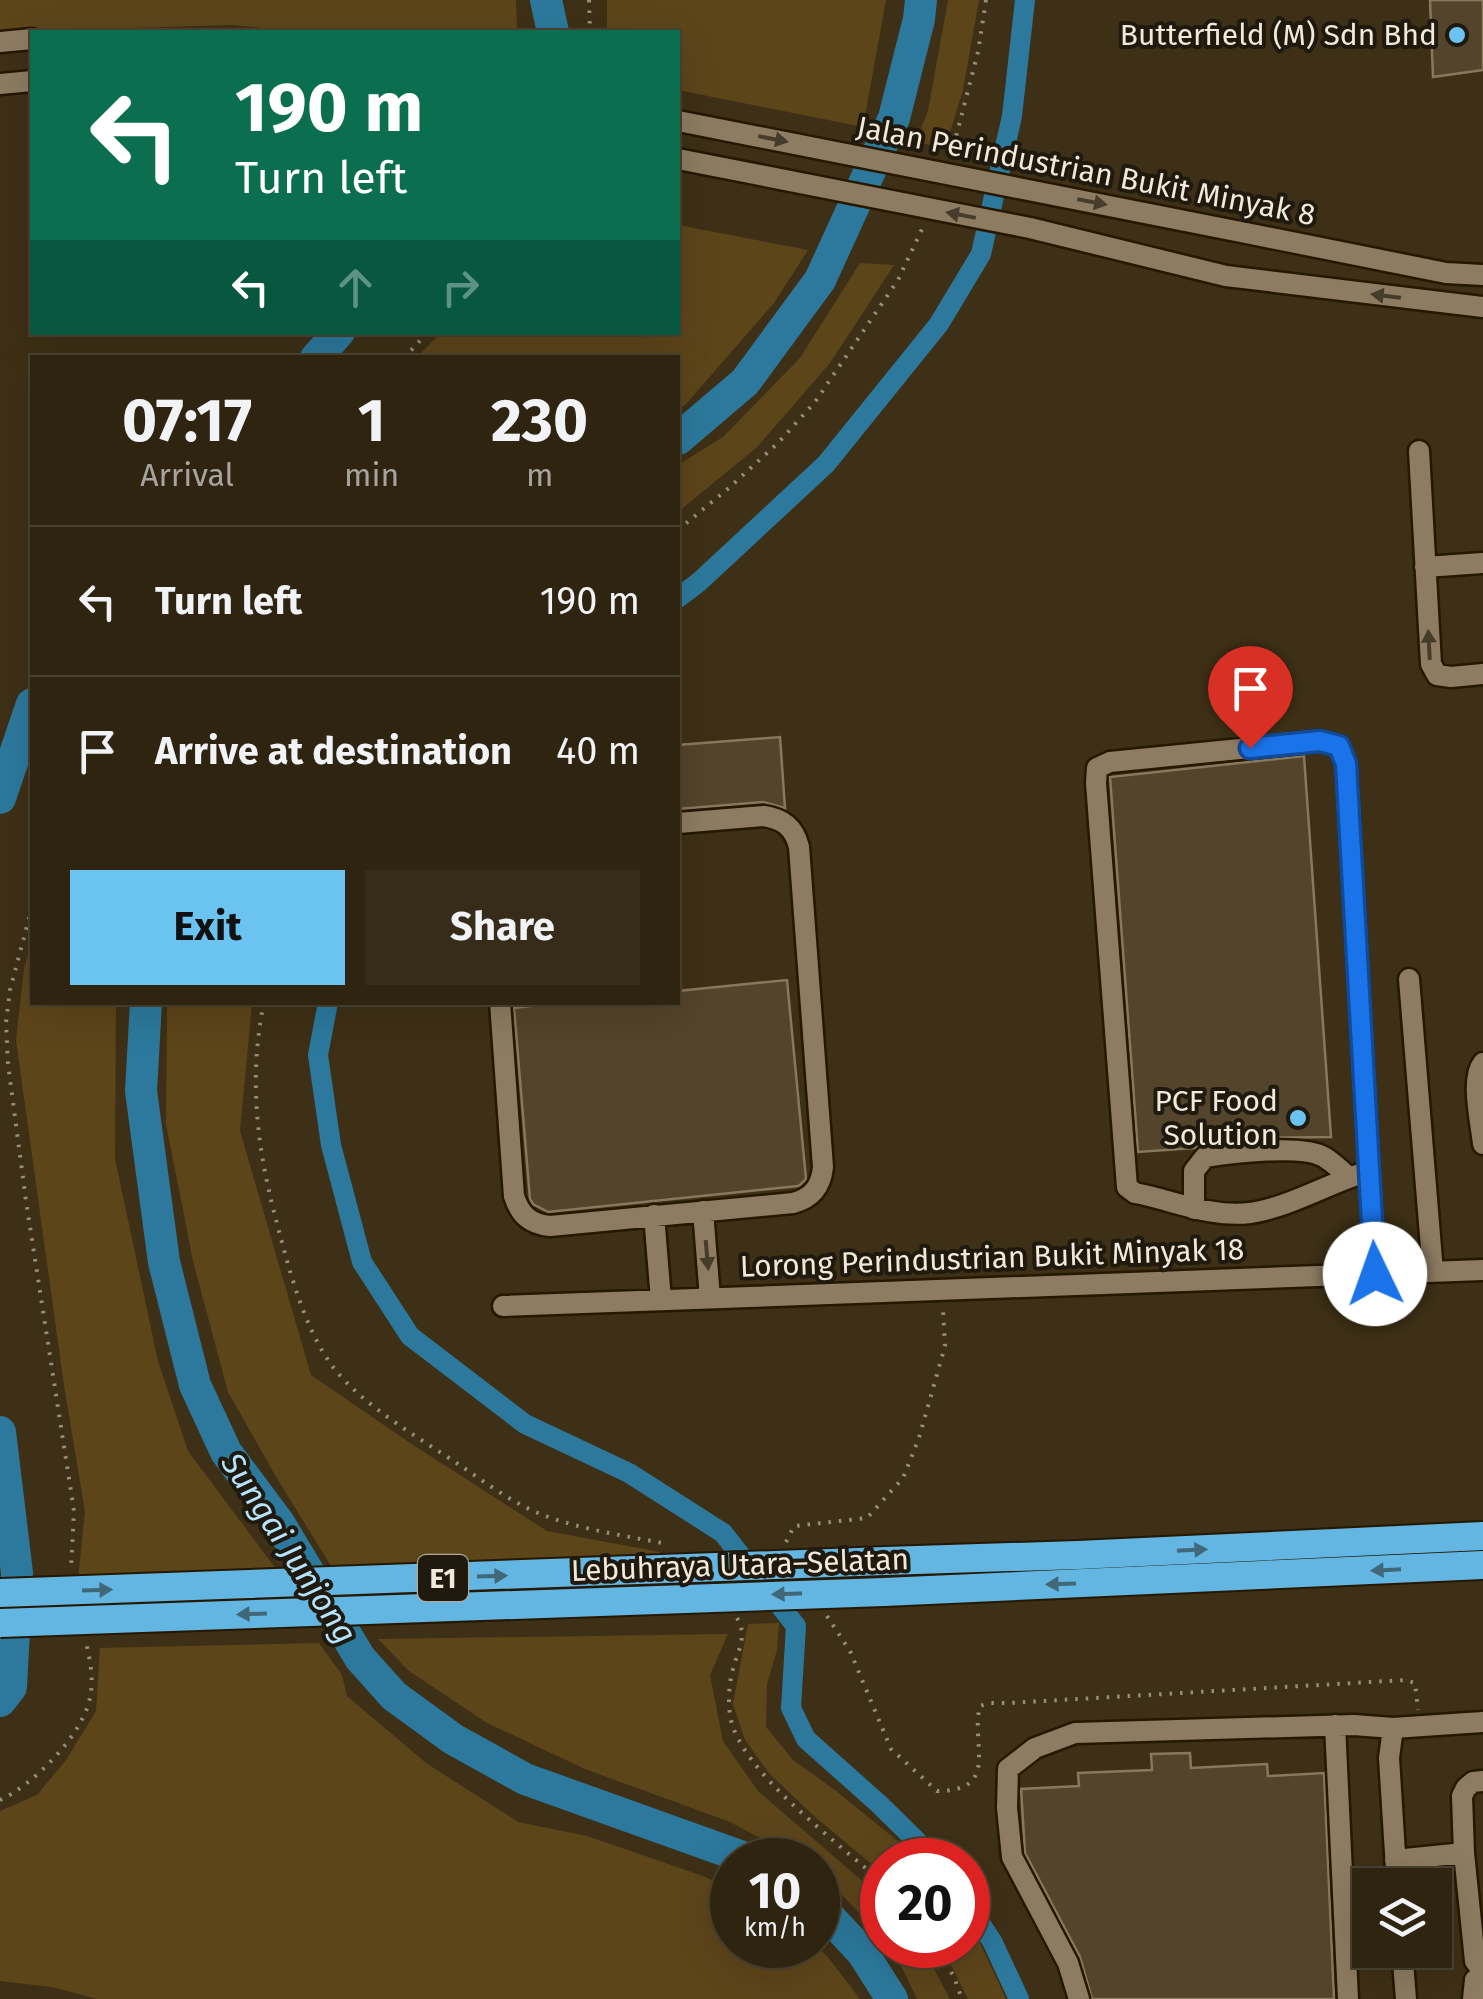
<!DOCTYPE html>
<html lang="en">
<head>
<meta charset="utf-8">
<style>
  :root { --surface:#2e2410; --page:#362c19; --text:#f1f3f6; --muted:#a7a49f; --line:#494130; --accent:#6ac3f1 }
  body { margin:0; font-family:"Fira Sans",sans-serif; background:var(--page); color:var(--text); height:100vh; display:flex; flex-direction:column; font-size:38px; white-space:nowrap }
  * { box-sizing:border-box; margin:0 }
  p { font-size:32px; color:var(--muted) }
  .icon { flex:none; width:55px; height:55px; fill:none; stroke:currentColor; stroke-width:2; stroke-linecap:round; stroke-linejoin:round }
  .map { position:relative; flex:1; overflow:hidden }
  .details { position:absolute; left:30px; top:355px; width:650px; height:650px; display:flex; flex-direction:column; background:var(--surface); border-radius:0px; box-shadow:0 10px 40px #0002,0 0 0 2px var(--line) }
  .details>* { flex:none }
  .hud { position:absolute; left:30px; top:30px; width:650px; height:305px; border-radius:0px; box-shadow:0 10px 40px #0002,0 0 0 2px var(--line); background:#0b6e4f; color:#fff; overflow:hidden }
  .fabs { position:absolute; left:1352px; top:1868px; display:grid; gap:20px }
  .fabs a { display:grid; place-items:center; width:100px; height:100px; border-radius:0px; background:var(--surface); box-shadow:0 10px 40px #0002,0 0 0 2px var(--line); font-size:50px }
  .speed { position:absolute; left:710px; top:1838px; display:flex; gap:20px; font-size:50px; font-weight:700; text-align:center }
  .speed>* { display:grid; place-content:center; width:130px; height:130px; border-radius:50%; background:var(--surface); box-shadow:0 10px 40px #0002,0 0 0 2px var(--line); line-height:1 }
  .speed small { font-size:25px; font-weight:400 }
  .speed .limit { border:15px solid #d22; background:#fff; color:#111 }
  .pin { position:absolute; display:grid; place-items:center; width:85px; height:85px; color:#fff; margin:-102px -42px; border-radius:50% 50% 50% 0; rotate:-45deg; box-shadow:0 0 10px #0007 }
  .pin .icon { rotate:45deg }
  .me { position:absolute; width:110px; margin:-55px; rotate:357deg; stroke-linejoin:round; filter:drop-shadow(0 0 8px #0008) }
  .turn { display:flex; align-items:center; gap:35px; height:210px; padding:0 40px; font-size:45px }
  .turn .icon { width:130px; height:130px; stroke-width:2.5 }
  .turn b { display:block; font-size:70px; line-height:85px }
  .lanes { display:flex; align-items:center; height:95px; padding:0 40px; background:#0003; justify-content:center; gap:50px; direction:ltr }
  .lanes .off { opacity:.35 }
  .eta { display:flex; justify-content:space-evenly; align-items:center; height:170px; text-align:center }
  .eta b { font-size:60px; font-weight:700; line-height:70px }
  .primary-button { display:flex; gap:20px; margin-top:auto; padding:20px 40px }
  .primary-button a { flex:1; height:115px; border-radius:0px; background:var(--accent); color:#111; font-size:40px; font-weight:700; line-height:115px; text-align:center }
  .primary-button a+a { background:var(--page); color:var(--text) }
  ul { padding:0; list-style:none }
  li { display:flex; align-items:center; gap:30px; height:150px; padding:0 40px; border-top:2px solid var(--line) }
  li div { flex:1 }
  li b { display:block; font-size:38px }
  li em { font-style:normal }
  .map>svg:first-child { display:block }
</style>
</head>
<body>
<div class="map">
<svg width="1483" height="1999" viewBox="0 0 1483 1999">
  <rect width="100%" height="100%" fill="#3e3016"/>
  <path fill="#5d451a" d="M0 0H516L517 32H303L232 25 0 32Z
    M607 0H886L863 127 678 90V32H607Z
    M948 0H979L963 90 945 148 915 142 928 111Z
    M678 225 808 250 774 303 686 404 678 409V358L417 357 441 333 678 332Z
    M860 263 894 265 830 363 757 447 678 512V465L723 437 800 358Z
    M32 941V1002L116 1003 115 1159 158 1361 188 1451 276 1569 78 1579 85 1512 64 1385 16 1040 24 969Z
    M167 1003H252L240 1131 311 1375 410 1443 547 1531 660 1552V1559L331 1566 275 1475 228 1392 193 1261 166 1124Z
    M779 1623 777 1650 767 1684 766 1727 793 1760 836 1791 921 1860H882V1873L814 1816 769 1773 745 1740 733 1704 748 1624Z
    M728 1634 710 1675 723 1741 758 1791 882 1898V1937L818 1870V1860H802L730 1822 585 1769 487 1723 409 1671 378 1639Z
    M319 1643 342 1675 347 1696 426 1763 518 1822 587 1836 703 1876 732 1889V1945H815L827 1956 860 1999H97L52 1987 0 1981V1811L37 1795 66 1760 96 1711 100 1648Z
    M968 1922 975 1932 1006 1999H968L941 1945H968Z
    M891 1945H921L950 1999H917Z"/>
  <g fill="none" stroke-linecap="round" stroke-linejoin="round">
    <path stroke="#2c799d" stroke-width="20" d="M678 598 699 582 826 464 939 324 981 254 1012 116 1025 0
      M328 1002 318 1055 331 1145 362 1262 410 1336 525 1424 629 1473 723 1533 796 1626 791 1708 806 1739 879 1804 936 1860
      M968 1905 992 1941 1019 1999"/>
    <path stroke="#2c799d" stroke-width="32" d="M546 0 553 32
      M316 358 339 332
      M678 439 745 382 820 280 894 118 919 19 921 0
      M0 798 32 704
      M146 1002 141 1091 164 1262 195 1385 226 1452 279 1523 360 1658 394 1696 453 1739 525 1779 751 1860
      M0 1432 17 1573 11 1687 0 1701
      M818 1905 862 1952 892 1999"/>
  </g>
  <path fill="#53442b" stroke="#88785c" stroke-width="2.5" d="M1430 0H1483V70L1433 77Z
    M780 737 785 808 763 802 678 809V745Z
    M1304 756 1331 1137 1247 1138 1203 1143 1195 1148 1138 1152 1110 777Z
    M787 980 806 1179 801 1184 798 1186 548 1212 533 1204 530 1199 514 1008 564 1002H678V991Z
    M1190 1753 1191 1768 1267 1764 1268 1776 1324 1773 1334 1999H1092L1080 1957 1025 1853 1021 1789 1079 1786 1078 1773 1152 1770 1151 1754Z"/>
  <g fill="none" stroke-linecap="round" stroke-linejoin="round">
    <g stroke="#251700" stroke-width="25">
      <path id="minor" d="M0 42 32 39
        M0 84 32 81
        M1246 233 1446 273 1483 275
        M1226 276 1483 307
        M1419 451 1431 664 1437 675 1451 677 1483 674
        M1425 567 1483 563
        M1409 979 1433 1272
        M500 1002 514 1196C520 1215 530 1224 550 1226L793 1203C812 1198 821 1187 823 1167L799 847C794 827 783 819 764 816L678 823
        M1483 1063C1470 1079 1481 1123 1483 1144
        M1369 1171C1331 1182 1288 1208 1250 1213 1210 1218 1173 1200 1135 1193L1127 1187 1096 783 1097 768 1110 762 1320 741 1339 746 1346 764 1375 1274
        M1194 1209V1171L1205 1157C1231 1153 1302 1144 1324 1157 1333 1162 1341 1171 1349 1177
        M703 1211 710 1298
        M654 1215 661 1300
        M503 1306 1483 1270
        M1335 1725 1348 1999
        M1393 1728 1389 1758 1397 1885
        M1483 1781 1473 1782 1466 1788 1462 1796 1464 1853 1475 1961 1478 1965H1483
        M1395 1860 1464 1853
        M1402 1950 1406 1999
        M1079 1999 1068 1963 1012 1857 1007 1808 1008 1769 1035 1748 1075 1733 1354 1725 1393 1728 1483 1722
        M1473 1999 1475 1980 1483 1975"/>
    </g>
    <g stroke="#251700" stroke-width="32">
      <path id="highway" d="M885 1561 1078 1555 1483 1536
        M884 1592 1483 1565"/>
    </g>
    <path stroke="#998e7a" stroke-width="4" stroke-dasharray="2.5 8" stroke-linecap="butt" d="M589 0 590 32
      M951 156 978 52 986 0
      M404 358 428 332
      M678 530 730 487 779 442 815 402 898 280 924 225
      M32 907 10 990 6 1023 8 1064 26 1201 74 1511 71 1569
      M264 1002C249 1075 256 1141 274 1212 287 1261 302 1326 333 1367 363 1406 418 1437 458 1464 485 1482 512 1503 543 1515 583 1530 626 1536 668 1544
      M786 1542 794 1526 867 1518 903 1478 919 1438 945 1346 943 1310
      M827 1616 850 1651 891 1749 937 1791C1001 1791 970 1744 980 1706L990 1703H1009L1405 1680 1415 1683 1418 1710
      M737 1618C748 1636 738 1650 733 1669 729 1683 728 1700 730 1715 738 1771 840 1843 882 1883
      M0 1800C33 1785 84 1734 90 1697 94 1679 90 1660 86 1642
      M935 1945 954 1977 962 1999"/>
    <use href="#minor" stroke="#8d7c61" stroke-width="20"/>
    <use href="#highway" stroke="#62b6e1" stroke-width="28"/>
    <g stroke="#251700" stroke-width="25" stroke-linecap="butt">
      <path id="minor-bridge" d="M678 121 1246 233
        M678 159 1030 228 1226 276"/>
    </g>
    <g stroke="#251700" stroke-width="32" stroke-linecap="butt">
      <path id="highway-bridge" d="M0 1593 885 1561
        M0 1623 884 1592"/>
    </g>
    <use href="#minor-bridge" stroke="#8d7c61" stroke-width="20"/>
    <use href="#highway-bridge" stroke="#62b6e1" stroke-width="28"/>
  </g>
  <defs><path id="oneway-solid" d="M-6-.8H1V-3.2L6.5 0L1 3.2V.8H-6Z" transform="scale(2.5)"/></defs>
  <g fill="#463c2b">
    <use href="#oneway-solid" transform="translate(773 139) rotate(11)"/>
    <use href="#oneway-solid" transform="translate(1092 202) rotate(11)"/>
    <use href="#oneway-solid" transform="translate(961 215) rotate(-169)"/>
    <use href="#oneway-solid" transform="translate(1386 296) rotate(-173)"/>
    <use href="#oneway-solid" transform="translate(1429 645) rotate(-93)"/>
    <use href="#oneway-solid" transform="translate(707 1255) rotate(85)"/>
  </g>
  <g fill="#406878">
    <use href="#oneway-solid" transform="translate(1192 1550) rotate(-3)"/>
    <use href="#oneway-solid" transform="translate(1386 1570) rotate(177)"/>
    <use href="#oneway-solid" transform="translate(492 1576) rotate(-2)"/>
    <use href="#oneway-solid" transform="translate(1061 1584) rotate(178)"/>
    <use href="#oneway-solid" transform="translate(97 1590) rotate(-2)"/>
    <use href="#oneway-solid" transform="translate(787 1594) rotate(178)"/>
    <use href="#oneway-solid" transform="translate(252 1614) rotate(178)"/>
  </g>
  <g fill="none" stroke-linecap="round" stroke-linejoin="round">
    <g stroke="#114b97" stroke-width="25">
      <path id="route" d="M1250 748 1320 741 1339 746 1346 764 1375 1274"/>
    </g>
    <use href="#route" stroke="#1a73e8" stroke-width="18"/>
  </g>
  <g fill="#6ac3f1" stroke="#1f190e" stroke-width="4">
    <circle cx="1457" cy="35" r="10"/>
    <circle cx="1298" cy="1118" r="10"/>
  </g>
  <g text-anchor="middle" stroke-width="8" stroke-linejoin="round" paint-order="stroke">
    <rect fill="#1f190e" stroke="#b3ab9d" stroke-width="2.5" x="418" y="1555" width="50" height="46" rx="8"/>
    <g font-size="28" font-weight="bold" fill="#f2e9da">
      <text x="443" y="1588">E1</text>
    </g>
    <g font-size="30" fill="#f2e9da" stroke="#1f190e" text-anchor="end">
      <text x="1437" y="45">Butterfield (M) Sdn Bhd</text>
      <text x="1278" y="1111">PCF Food<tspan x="1278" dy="34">Solution</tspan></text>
    </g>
    <g font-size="30" fill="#f2e9da" stroke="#1f190e">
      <text transform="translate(1086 171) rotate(11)" y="10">Jalan Perindustrian Bukit Minyak 8</text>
      <text transform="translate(992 1258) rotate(-2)" y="10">Lorong Perindustrian Bukit Minyak 18</text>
      <text transform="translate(740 1565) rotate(-2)" y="10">Lebuhraya Utara–Selatan</text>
    </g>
    <g font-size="32" font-style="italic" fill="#b6e3fd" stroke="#1f190e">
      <text transform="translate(289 1548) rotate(57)" y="11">Sungai Junjong</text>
    </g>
  </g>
</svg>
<div class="fabs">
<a><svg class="icon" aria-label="layers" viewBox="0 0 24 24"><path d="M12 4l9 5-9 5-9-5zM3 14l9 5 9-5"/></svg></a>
</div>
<div class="speed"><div>10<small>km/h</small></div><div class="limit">20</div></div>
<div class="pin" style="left:1250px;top:748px;background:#d93025"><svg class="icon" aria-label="arrive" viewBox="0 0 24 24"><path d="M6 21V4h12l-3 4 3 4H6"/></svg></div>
<svg class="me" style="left:1375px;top:1274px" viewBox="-20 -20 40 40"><circle r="19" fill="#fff"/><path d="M0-13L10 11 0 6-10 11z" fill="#1a73e8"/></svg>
<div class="hud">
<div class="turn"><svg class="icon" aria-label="left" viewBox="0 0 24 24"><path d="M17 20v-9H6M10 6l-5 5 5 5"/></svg><div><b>190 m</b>Turn left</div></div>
<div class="lanes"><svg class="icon" aria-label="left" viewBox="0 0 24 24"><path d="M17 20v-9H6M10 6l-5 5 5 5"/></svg><svg class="icon off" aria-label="ahead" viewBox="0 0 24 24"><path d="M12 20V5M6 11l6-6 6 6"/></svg><svg class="icon off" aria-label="right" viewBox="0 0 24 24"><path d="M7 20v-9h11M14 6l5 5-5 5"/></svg></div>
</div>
<section class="details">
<div class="eta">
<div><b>07:17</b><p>Arrival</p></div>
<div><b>1</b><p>min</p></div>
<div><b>230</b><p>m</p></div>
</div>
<ul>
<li><svg class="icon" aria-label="left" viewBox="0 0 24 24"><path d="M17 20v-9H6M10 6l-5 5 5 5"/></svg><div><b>Turn left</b></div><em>190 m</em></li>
<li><svg class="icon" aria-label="arrive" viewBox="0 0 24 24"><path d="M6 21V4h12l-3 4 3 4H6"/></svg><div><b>Arrive at destination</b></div><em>40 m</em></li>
</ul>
<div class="primary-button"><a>Exit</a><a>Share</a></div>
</section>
</div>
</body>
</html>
